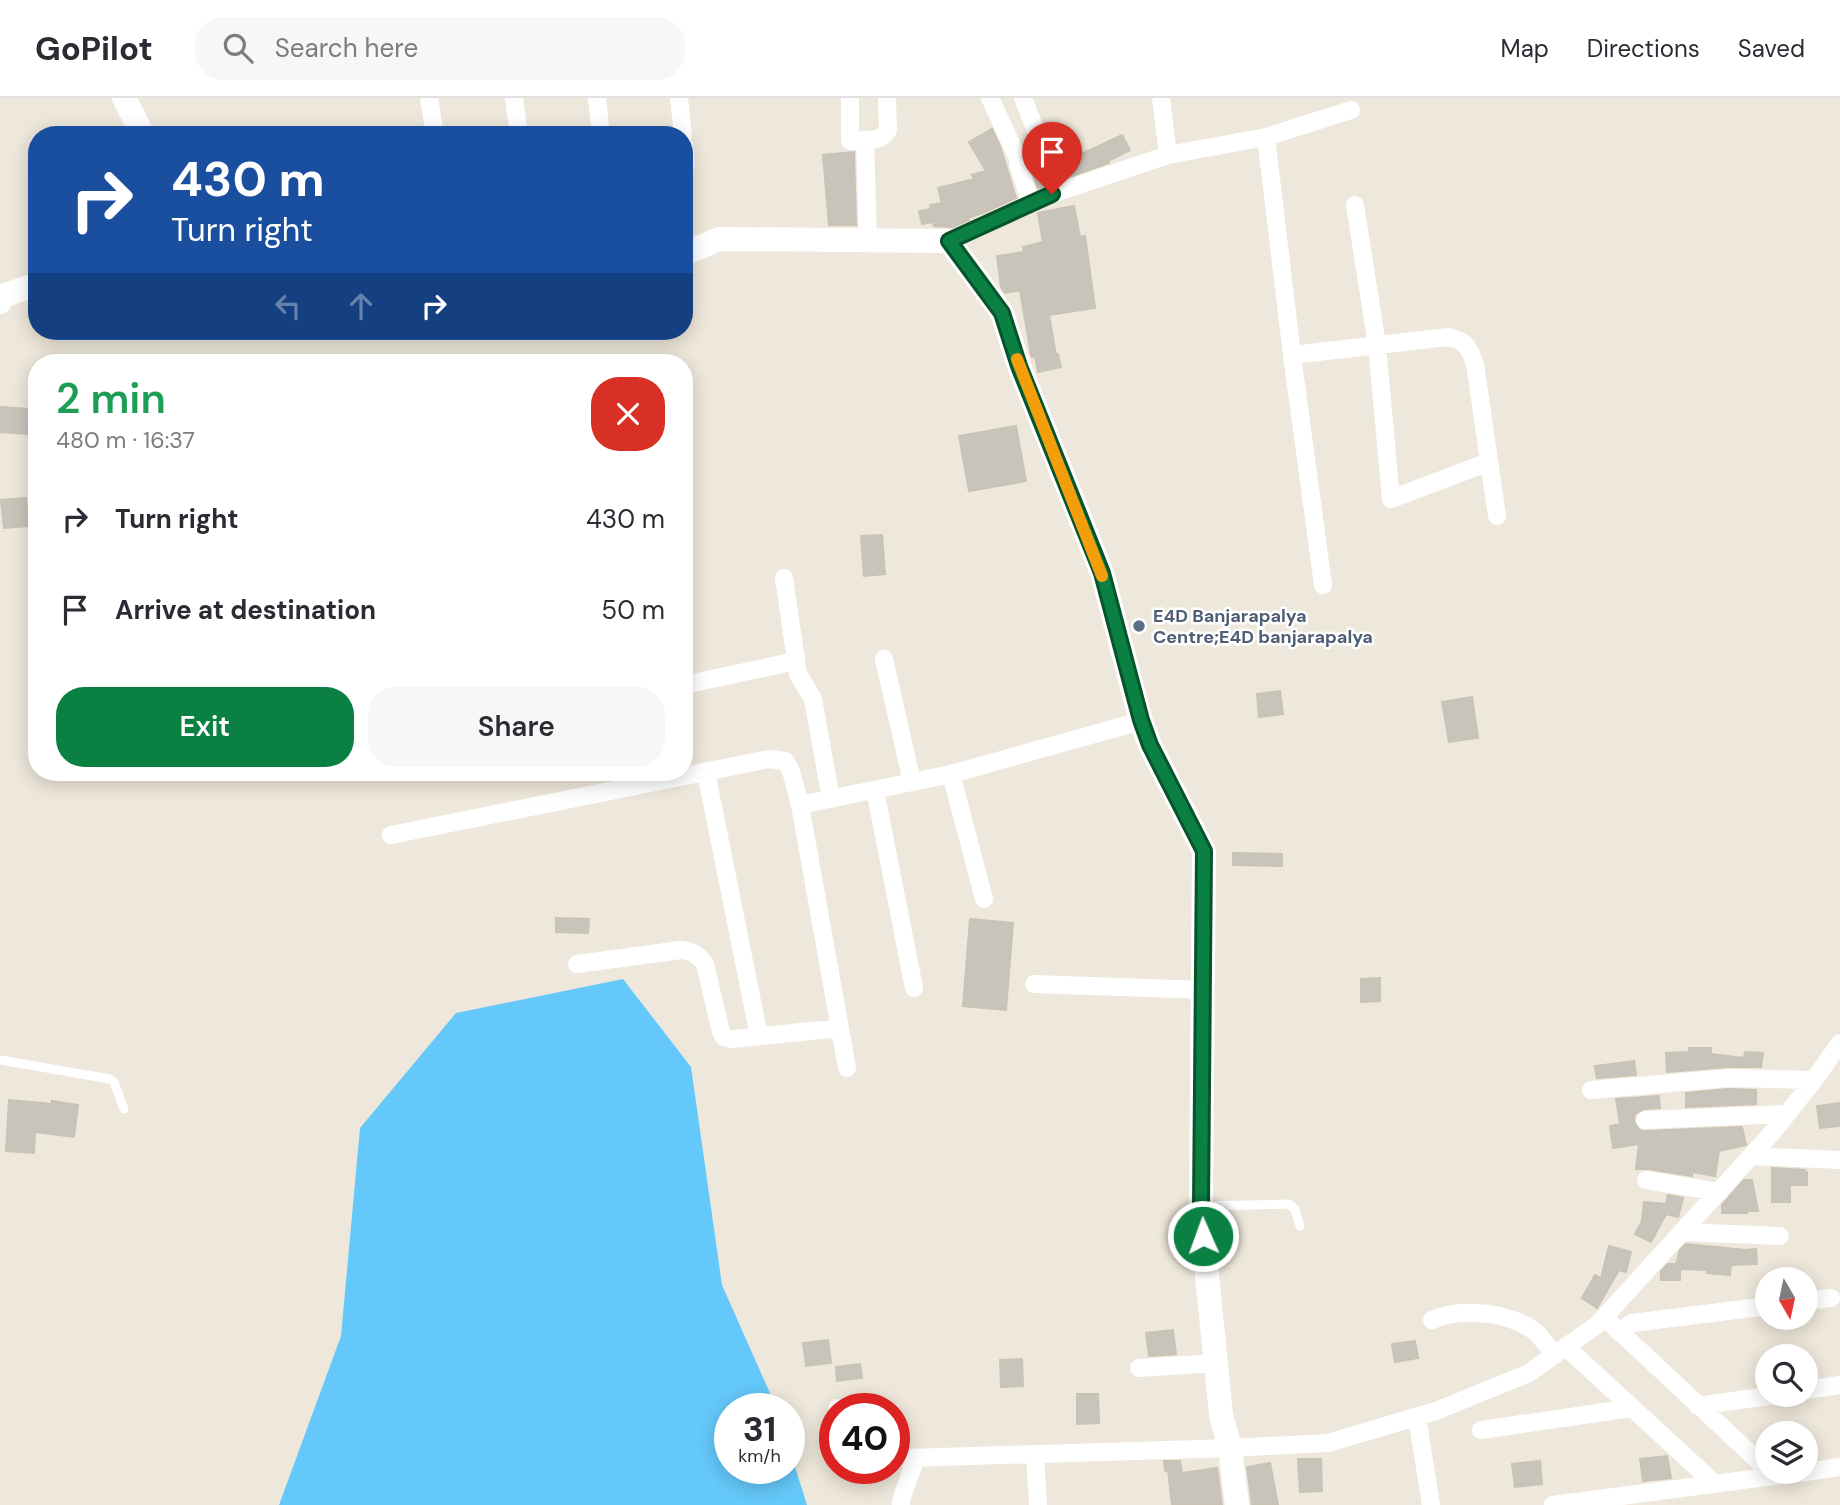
<!DOCTYPE html>
<html lang="en">
<head>
<meta charset="utf-8">
<style>
  :root { --surface:#fff; --page:#f7f7f7; --text:#2b2b33; --muted:#7c7c81; --line:#e1e1e2; --accent:#0b8043 }
  body { margin:0; font-family:"DM Sans",sans-serif; background:var(--page); color:var(--text); height:100vh; display:flex; flex-direction:column; font-size:26px; white-space:nowrap }
  * { box-sizing:border-box; margin:0 }
  p { font-size:23px; color:var(--muted) }
  .icon { flex:none; width:38px; height:38px; fill:none; stroke:currentColor; stroke-width:2; stroke-linecap:round; stroke-linejoin:round }
  .map { position:relative; flex:1; overflow:hidden }
  .side { position:absolute; left:28px; top:256px; width:665px; height:427px; display:flex; flex-direction:column; background:var(--surface); border-radius:28px; box-shadow:0 4px 18px #0003 }
  .side>* { flex:none }
  .guide { position:absolute; left:28px; top:28px; width:665px; height:214px; border-radius:28px; box-shadow:0 4px 18px #0003; background:#1a4fa0; color:#fff; overflow:hidden }
  .needle { width:46px; rotate:171deg }
  .controls { position:absolute; left:1755px; top:1169px; display:grid; gap:14px }
  .controls a { display:grid; place-items:center; width:63px; height:63px; border-radius:50%; background:var(--surface); box-shadow:0 4px 18px #0003; font-size:35px }
  .speed { position:absolute; left:714px; top:1295px; display:flex; gap:14px; font-size:35px; font-weight:700; text-align:center }
  .speed>* { display:grid; place-content:center; width:91px; height:91px; border-radius:50%; background:var(--surface); box-shadow:0 4px 18px #0003; line-height:1 }
  .speed small { font-size:18px; font-weight:400 }
  .speed .limit { border:10px solid #d22; background:#fff; color:#111 }
  .pin { position:absolute; display:grid; place-items:center; width:60px; height:60px; color:#fff; margin:-72px -30px; border-radius:50% 50% 50% 0; rotate:-45deg; box-shadow:0 0 7px #0007 }
  .pin .icon { rotate:45deg }
  .me { position:absolute; width:77px; margin:-38px; rotate:358deg; stroke-linejoin:round; filter:drop-shadow(0 0 5px #0008) }
  .turn { display:flex; align-items:center; gap:24px; height:147px; padding:0 28px; font-size:32px }
  .turn .icon { width:91px; height:91px; stroke-width:2.5 }
  .turn b { display:block; font-size:49px; line-height:60px }
  .lanes { display:flex; align-items:center; height:66px; padding:0 28px; background:#0003; justify-content:center; gap:35px; direction:ltr }
  .lanes .off { opacity:.35 }
  .round { display:grid; place-items:center; flex:none; width:74px; height:74px; border-radius:28px; background:var(--page) }
  .headline { display:flex; align-items:center; justify-content:space-between; height:119px; padding:0 28px }
  h1 { font-size:42px; font-weight:600; line-height:52px; color:#1e9e55 }
  .cta { display:flex; gap:14px; margin-top:auto; padding:14px 28px }
  .cta a { flex:1; height:80px; border-radius:28px; background:var(--accent); color:#fff; font-size:28px; font-weight:600; line-height:80px; text-align:center }
  .cta a+a { background:var(--page); color:var(--text) }
  ul { padding:0; list-style:none }
  li { display:flex; align-items:center; gap:21px; height:91px; padding:0 28px }
  li div { flex:1 }
  li b { display:block; font-size:26px }
  li em { font-style:normal }
  header { display:flex; align-items:center; gap:42px; box-sizing:border-box; height:98px; padding:0 35px; background:var(--surface); border-bottom:2px solid var(--line) }
  header strong { font-size:33px }
  nav { display:flex; gap:38px; margin-inline-start:auto; font-size:24px }
  .search { width:490px; height:63px; background:var(--page); display:flex; align-items:center; gap:18px; box-sizing:border-box; padding:0 24px; border-radius:28px; color:var(--muted); font-size:26px }
  .map>svg:first-child { display:block }
</style>
</head>
<body>
<header>
<strong>GoPilot</strong>
<div class="search"><svg class="icon" aria-label="search" viewBox="0 0 24 24"><circle cx="10" cy="10" r="6"/><path d="M15 15l6 6"/></svg>Search here</div>
<nav><a>Map</a><a>Directions</a><a>Saved</a></nav>
</header>
<div class="map">
<svg width="1840" height="1407" viewBox="0 0 1840 1407">
  <rect width="100%" height="100%" fill="#eee7db"/>
  <path fill="#64c8fa" d="M623 881 691 969 722 1187 777 1311H730V1370H789V1350L807 1407H279L341 1238 360 1030 456 915Z"/>
  <path fill="#c9c4bb" stroke="#c9c3b4" stroke-width="2" d="M992 31 1000 48 1016 100 985 114 968 120 969 122 953 129 934 128 933 124 922 126 919 113 931 111 930 107 942 105 938 90 974 81 972 77 986 73 969 44Z
    M1122 37 1130 52 1108 63 1109 65 1038 90 1031 70 1044 62 1049 55 1051 46 1062 38 1071 61Z
    M854 54 856 127H829L823 57Z
    M1074 108 1080 139 1085 138 1095 210 1049 217 1056 257 1058 256 1061 269 1038 274 1035 258 1032 259 1031 257 1020 192 1005 195 1001 189 997 158 1024 154 1023 149 1043 144 1038 115Z
    M0 309 29 311 27 336 0 334Z
    M1016 328 1026 383 969 393 959 338Z
    M26 400 28 428 4 430 1 402Z
    M882 437 885 476 864 478 861 438Z
    M1280 593 1283 616 1259 619 1257 596Z
    M1472 599 1478 640 1449 644 1442 604Z
    M1233 755 1282 756V768L1233 767Z
    M556 820 589 821 588 835 556 834Z
    M970 821 1013 825 1006 912 963 908Z
    M1380 880V903L1361 904V881Z
    M1689 950H1711V956L1744 960 1745 954 1763 955 1761 969H1728L1667 974 1666 955 1689 954Z
    M1634 963 1636 977 1597 980 1595 968Z
    M1729 991 1756 992V1006L1686 1009V995Z
    M1659 998 1660 1010 1644 1011 1635 1016 1634 1023 1639 1032 1645 1033 1742 1029 1746 1047 1719 1053 1715 1078 1692 1074V1078L1648 1071H1636L1639 1046 1613 1050 1610 1028 1620 1026 1616 1001Z
    M9 1002 52 1006V1003L78 1007 74 1039 35 1034 34 1055 6 1053Z
    M1840 1005V1028L1820 1030 1817 1008Z
    M1772 1070 1805 1072V1074H1807V1087H1790V1104H1772Z
    M1744 1082H1752L1758 1113H1747V1115H1722V1107Z
    M1668 1097 1683 1100 1678 1119 1666 1116 1651 1144 1635 1136 1642 1123 1644 1104 1666 1106Z
    M1686 1146 1745 1152 1756 1151 1757 1166 1731 1167 1730 1177 1707 1175 1708 1172 1680 1171V1182H1661V1173L1668 1166H1676L1680 1152Z
    M1609 1148 1631 1154 1626 1174 1619 1172 1597 1210 1582 1200 1595 1177 1601 1180Z
    M1173 1232 1176 1256 1149 1258 1146 1235Z
    M828 1242 831 1265 806 1268 803 1245Z
    M1415 1243 1418 1260 1395 1264 1392 1246Z
    M1022 1261 1023 1288 1001 1289 1000 1262Z
    M860 1266 862 1280 837 1283 836 1269Z
    M1077 1296H1098L1099 1325 1077 1326Z
    M1667 1358 1671 1380 1643 1383 1640 1361Z
    M1298 1361H1321L1322 1393 1300 1394Z
    M1164 1363H1180L1182 1375 1217 1370 1222 1407H1172L1168 1372 1165 1373Z
    M1540 1363 1542 1386 1515 1389 1512 1366Z
    M1270 1365 1278 1407H1252L1247 1369Z"/>
  <g fill="none" stroke-linecap="round" stroke-linejoin="round">
    <path stroke="#fff" stroke-width="9" d="M0 962 110 981 114 984 124 1011
      M1202 1108 1289 1106 1295 1111 1300 1128"/>
    <path stroke="#fff" stroke-width="18" d="M429 0 435 37
      M514 0 519 37
      M597 0 601 37
      M679 0 683 37
      M850 0V43L865 42 868 143
      M990 0 1019 63
      M1023 0 1040 43C1040 55 1029 58 1019 63L1018 66 1031 106
      M1266 39 1292 257 1323 487
      M865 42C875 41 883 42 888 32L887 0
      M684 47 686 66
      M1168 57 1266 39 1351 12
      M1355 107 1377 247 1391 401 1489 364
      M949 143 1052 96 1168 57 1161 0
      M1292 257 1448 239C1466 243 1469 249 1475 266L1497 418
      M784 480 798 576 813 601 831 701
      M884 561 912 684
      M684 583 693 585 796 563
      M706 674 759 938
      M951 676 984 801
      M875 692 914 890
      M800 707 951 676 1141 623
      M391 737 769 661 785 663 791 673 800 707 847 970
      M577 866 681 852C693 853 698 857 705 866L721 934 724 939 732 941 840 930
      M1034 886 1204 892
      M1591 992 1729 980 1814 982
      M1645 1022 1787 1016
      M1752 1058 1840 1062
      M1646 1082 1719 1094
      M1682 1134 1780 1138
      M1806 1203 1831 1200
      M1604 1219 1768 1372
      M1432 1222C1460 1209 1507 1214 1533 1232 1541 1238 1548 1249 1555 1257
      M1619 1234 1632 1225 1768 1208
      M1566 1249 1715 1386
      M1139 1270 1216 1265
      M1806 1292 1840 1287
      M1698 1308 1775 1297
      M837 1310 838 1311
      M1417 1319 1431 1407
      M1481 1332 1632 1310
      M1035 1356 1038 1407
      M894 1359 909 1360 1230 1350 1328 1345 1436 1313 1529 1275 1598 1226 1772 1035 1814 982 1840 945
      M1806 1374 1840 1369
      M901 1407 902 1399 916 1360
      M1553 1407 1805 1374"/>
    <path stroke="#fff" stroke-width="24" d="M124 0 143 37
      M684 156 719 141 949 143 1002 215 1019 268 1102 475 1141 623 1150 647 1204 753 1201 1108 1203 1138 1221 1317 1230 1350 1237 1407
      M0 204 3 198 37 186"/>
  </g>
  <g fill="none" stroke-linecap="round" stroke-linejoin="round">
    <g stroke="#07532c" stroke-width="18">
      <path id="route" d="M1052 96 949 143 1002 215 1019 268 1102 475 1141 622 1150 647 1204 753 1201 1108 1203 1138"/>
    </g>
    <use href="#route" stroke="#0b8043" stroke-width="12"/>
    <path stroke="#f59e0b" stroke-width="12" d="M1017 261 1102 478"/>
  </g>
  <circle fill="#5c6f8a" stroke="#fff" stroke-width="2.5" cx="1139" cy="528" r="7"/>
  <g text-anchor="middle" stroke-width="5" stroke-linejoin="round" paint-order="stroke">
    <g font-size="18" font-weight="bold" fill="#4e5e75" stroke="#fff" text-anchor="start">
      <text x="1153" y="524">E4D Banjarapalya<tspan x="1153" dy="21">Centre;E4D banjarapalya</tspan></text>
    </g>
  </g>
</svg>
<div class="controls">
<a><svg class="needle" viewBox="-14 -14 28 28"><path d="M0-13l5 13h-10z" fill="#e53935"/><path d="M0 13l5-13h-10z" fill="#7c7c81"/></svg></a>
<a><svg class="icon" aria-label="search" viewBox="0 0 24 24"><circle cx="10" cy="10" r="6"/><path d="M15 15l6 6"/></svg></a>
<a><svg class="icon" aria-label="layers" viewBox="0 0 24 24"><path d="M12 4l9 5-9 5-9-5zM3 14l9 5 9-5"/></svg></a>
</div>
<div class="speed"><div>31<small>km/h</small></div><div class="limit">40</div></div>
<div class="pin" style="left:1052px;top:96px;background:#d93025"><svg class="icon" aria-label="arrive" viewBox="0 0 24 24"><path d="M6 21V4h12l-3 4 3 4H6"/></svg></div>
<svg class="me" style="left:1203px;top:1138px" viewBox="-20 -20 40 40"><circle r="17" fill="#0b8043" stroke="#fff" stroke-width="3"/><path d="M0-11L8 9 0 5-8 9z" fill="#fff"/></svg>
<div class="guide">
<div class="turn"><svg class="icon" aria-label="right" viewBox="0 0 24 24"><path d="M7 20v-9h11M14 6l5 5-5 5"/></svg><div><b>430 m</b>Turn right</div></div>
<div class="lanes"><svg class="icon off" aria-label="left" viewBox="0 0 24 24"><path d="M17 20v-9H6M10 6l-5 5 5 5"/></svg><svg class="icon off" aria-label="ahead" viewBox="0 0 24 24"><path d="M12 20V5M6 11l6-6 6 6"/></svg><svg class="icon" aria-label="right" viewBox="0 0 24 24"><path d="M7 20v-9h11M14 6l5 5-5 5"/></svg></div>
</div>
<section class="side">
<div class="headline"><div><h1>2 min</h1><p>480 m · 16:37</p></div><a class="round" style="background:#d93025;color:#fff"><svg class="icon" aria-label="close" viewBox="0 0 24 24"><path d="M6 6l12 12M18 6L6 18"/></svg></a></div>
<ul>
<li><svg class="icon" aria-label="right" viewBox="0 0 24 24"><path d="M7 20v-9h11M14 6l5 5-5 5"/></svg><div><b>Turn right</b></div><em>430 m</em></li>
<li><svg class="icon" aria-label="arrive" viewBox="0 0 24 24"><path d="M6 21V4h12l-3 4 3 4H6"/></svg><div><b>Arrive at destination</b></div><em>50 m</em></li>
</ul>
<div class="cta"><a>Exit</a><a>Share</a></div>
</section>
</div>
</body>
</html>
